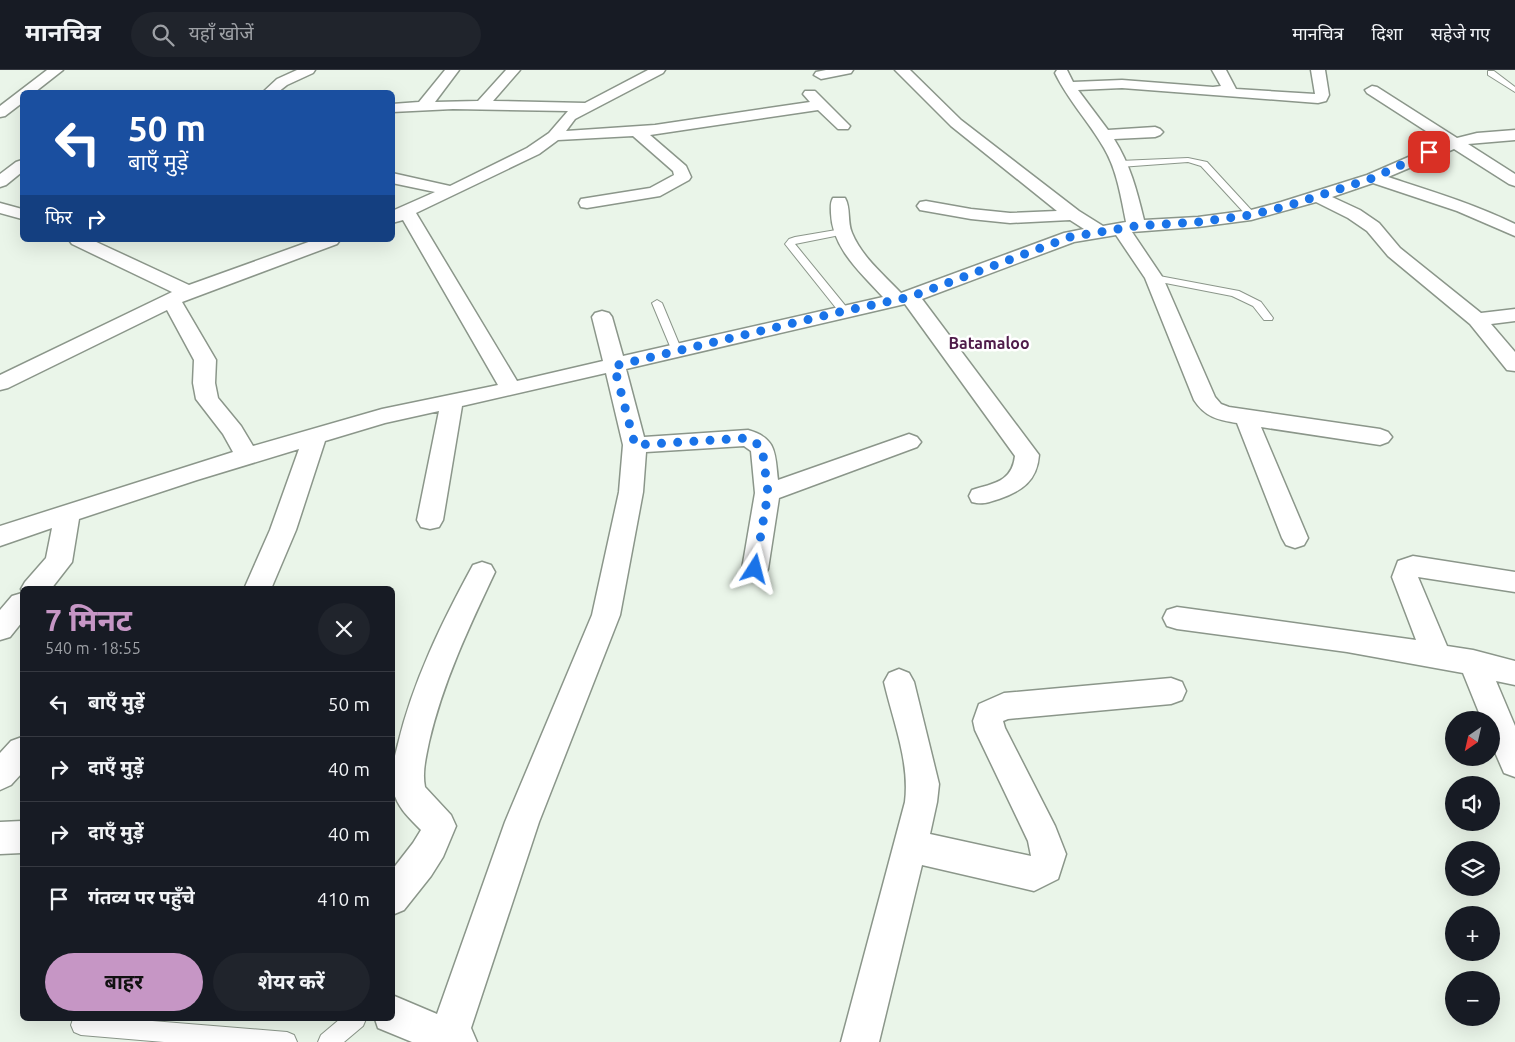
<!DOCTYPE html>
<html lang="hi">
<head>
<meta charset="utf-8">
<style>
  :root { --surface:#171b24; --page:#20242c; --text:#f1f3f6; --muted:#9ea1a6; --line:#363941; --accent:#c696c5 }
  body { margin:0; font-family:Ubuntu,"Noto Sans Devanagari",sans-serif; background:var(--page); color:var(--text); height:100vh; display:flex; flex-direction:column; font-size:19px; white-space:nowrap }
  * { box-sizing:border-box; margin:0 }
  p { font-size:16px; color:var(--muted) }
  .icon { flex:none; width:28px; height:28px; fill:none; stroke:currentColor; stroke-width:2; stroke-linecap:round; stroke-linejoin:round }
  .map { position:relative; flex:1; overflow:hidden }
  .drawer { position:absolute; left:20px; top:516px; width:375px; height:435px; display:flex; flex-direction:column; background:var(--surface); border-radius:8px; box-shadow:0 5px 20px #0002 }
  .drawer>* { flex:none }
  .top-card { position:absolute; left:20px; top:20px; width:375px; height:152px; border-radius:8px; box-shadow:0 5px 20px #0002; background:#1a4fa0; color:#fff; overflow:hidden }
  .needle { width:32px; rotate:214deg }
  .buttons { position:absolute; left:1445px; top:641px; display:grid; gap:10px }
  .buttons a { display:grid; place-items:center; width:55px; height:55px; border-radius:50%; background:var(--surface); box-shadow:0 5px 20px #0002; font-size:25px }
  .pin { position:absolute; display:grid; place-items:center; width:42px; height:42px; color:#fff; margin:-21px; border-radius:10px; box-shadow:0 2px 8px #0006 }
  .me { position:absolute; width:55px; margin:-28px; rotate:9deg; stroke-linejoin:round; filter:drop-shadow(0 0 4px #0008) }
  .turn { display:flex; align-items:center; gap:18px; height:105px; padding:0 25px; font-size:22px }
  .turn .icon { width:65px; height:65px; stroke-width:2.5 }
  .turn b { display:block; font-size:35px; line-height:42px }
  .then { display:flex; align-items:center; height:48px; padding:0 25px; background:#0003; gap:10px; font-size:19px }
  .round { display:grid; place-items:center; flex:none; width:52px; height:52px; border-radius:26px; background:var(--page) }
  .summary { display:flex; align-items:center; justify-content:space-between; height:85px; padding:0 25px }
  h1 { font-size:30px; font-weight:700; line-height:38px; color:var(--accent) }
  .cta { display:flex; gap:10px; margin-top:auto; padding:10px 25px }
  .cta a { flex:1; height:58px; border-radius:30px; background:var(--accent); color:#111; font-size:20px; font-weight:700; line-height:58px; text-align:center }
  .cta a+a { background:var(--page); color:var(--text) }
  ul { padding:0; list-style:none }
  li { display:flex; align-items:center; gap:15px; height:65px; padding:0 25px; border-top:1px solid var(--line) }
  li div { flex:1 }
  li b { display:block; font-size:19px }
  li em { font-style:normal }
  header { display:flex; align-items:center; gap:30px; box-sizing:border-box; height:70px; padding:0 25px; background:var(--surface); border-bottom:1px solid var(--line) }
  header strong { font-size:24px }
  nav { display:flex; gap:28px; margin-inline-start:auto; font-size:18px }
  .search { width:350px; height:45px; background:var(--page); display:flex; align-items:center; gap:12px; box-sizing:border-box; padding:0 18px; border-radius:28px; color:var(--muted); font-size:19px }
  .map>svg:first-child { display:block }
</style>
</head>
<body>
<header>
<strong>मानचित्र</strong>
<div class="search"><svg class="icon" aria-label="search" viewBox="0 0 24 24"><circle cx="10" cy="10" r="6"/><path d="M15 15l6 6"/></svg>यहाँ खोजें</div>
<nav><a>मानचित्र</a><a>दिशा</a><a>सहेजे गए</a></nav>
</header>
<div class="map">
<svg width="1515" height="972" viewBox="0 0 1515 972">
  <rect width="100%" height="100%" fill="#eaf5e9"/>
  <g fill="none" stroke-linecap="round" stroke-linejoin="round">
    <g stroke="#8b968a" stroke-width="2">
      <path id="lane" d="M1488 1H1494L1515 17V22L1488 5Z
        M1188 88 1207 92 1254 143V147H1248L1201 96 1188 92 1120 97 1116 94 1120 91Z
        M842 159 847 162 845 164 795 174 848 239 849 241 848 243H840L785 174 789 169 795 167Z
        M1154 205 1239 221 1261 232 1273 248 1272 250H1264L1253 236 1232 226 1150 210 1149 208Z
        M657 230 662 233 682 281 681 283 677 284 672 281 652 233Z
        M73 949H128L287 962 294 965 297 972H164L81 965 74 962 71 955Z
        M340 949H366L363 956 344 972H318L321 965Z"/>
    </g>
    <g stroke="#8b968a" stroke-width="3">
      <path id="street" d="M47 0H63L35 22H22V33L5 46 0 47V36Z
        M297 0H315L313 3 287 15 278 22H263L277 9Z
        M445 0H459L435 32 478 31 506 0H520L493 31 585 33 648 0H665L663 3 575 49 566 61 655 55 810 32 803 24 805 21H815L850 56 848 59H838L818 40 650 65 686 96 691 107 689 110 660 126 587 138 581 137 579 133 581 129 650 118 674 105 673 101 633 66 558 70 539 84 416 143 517 311 603 291 592 247 595 243 602 241 609 243 612 247 623 286 883 227C861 203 832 178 831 143 831 138 830 133 833 128H845C851 138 847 152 852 163 862 187 883 204 901 223L1064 163 1084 159 1070 150 1010 153 971 149 920 140 917 136 920 132 926 131 971 139 1010 143 1057 141 951 56 895 0H910L961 50 1079 141 1103 156 1126 152C1121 127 1117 100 1104 78 1089 52 1068 30 1055 3L1057 0H1067L1073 12 1122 10 1213 17 1221 16 1212 0H1226L1236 19 1315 24 1311 0H1325L1329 25 1326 31 1318 33 1122 18 1078 20 1108 60 1155 57 1160 59 1163 62 1160 65 1155 67 1114 69C1130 94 1137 121 1144 150L1198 147 1251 140 1281 132 1367 105 1443 72 1367 23 1365 20 1372 16 1377 17 1457 68 1477 63 1515 60V70L1468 74 1515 104V116L1509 114 1454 79 1388 107C1431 121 1474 134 1515 154V166L1457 141 1373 113 1332 127 1360 140 1379 153 1400 178 1481 243 1515 239V251L1491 254 1515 282V301L1507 300 1470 254 1388 186 1367 161 1348 148 1316 132 1251 150 1198 157 1132 162 1163 208 1215 327 1221 334 1229 337 1380 359 1388 362 1392 367 1388 372 1380 375 1261 357 1308 468 1304 475 1295 478 1286 475 1282 468 1237 353C1218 350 1205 347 1194 330L1145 208 1116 165 1074 172 922 229 1039 385C1037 411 1022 421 999 429 989 432 983 435 972 432L969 426 972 420C994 413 1012 412 1015 386L905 234 626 299 644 367 748 360C777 368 775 384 778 410L909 364 917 367 921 372 917 377 779 428 768 499 764 506 755 509 746 506 742 499 755 423 751 381 744 376 646 382 643 422 620 545 539 752 471 958 477 972H412L378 958 375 949H392V925L437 944 505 752 592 545 619 422 623 375 606 303 462 336 443 450 439 457 430 459 421 457 417 450 439 341 385 353 325 371 296 460 271 519H244L270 460 299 379 197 410 79 449 72 492 51 519H22V521L21 519 25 512 46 488 52 458 0 476V456L233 382 223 364 196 329 193 313 194 290 167 240 8 318 0 320V305L172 222 72 174 69 170H92L189 215 314 170H340L337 174 182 232 216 290 215 313 218 328 241 356 253 376 382 339 498 315 403 150 392 153V141L435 122 392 113V103L450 116 527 78 549 63 568 41 453 39 392 42V34L419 32Z
        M826 0H853L851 3 821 9 814 5 816 2Z
        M22 90V102L6 115 0 117V104L16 92Z
        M0 133 22 139V149L0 143Z
        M1413 486 1515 502V522L1418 507 1447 576 1473 580 1515 591V615L1496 611 1515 656V707L1504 703 1491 673V650H1482L1463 603 1347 582 1177 559 1167 556 1163 548 1167 540 1177 537 1416 570 1392 507 1398 491Z
        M482 492 491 495 495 502C469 557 443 612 429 672 426 687 422 702 425 717L451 745 456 756 443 787 431 806 404 840 392 845V800L413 773 421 760C409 748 397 737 393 720 390 705 394 689 398 674 413 611 442 552 473 495Z
        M22 523V552L10 567 0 570V540L12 526Z
        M899 599 909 603 914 612 939 714 937 732 930 764 1031 786 1028 771 975 660 973 651 979 634 1004 623 1171 608 1182 612 1186 621 1182 630 1171 634 1008 649 1003 651 1005 658 1055 756 1066 784 1058 809 1034 821 922 795 879 972H841L905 732C910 692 893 651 884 612L889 603Z
        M22 667V703L11 715 0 720V683L11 671Z
        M22 751V783L0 784V752Z"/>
    </g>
    <use href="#lane" fill="#fff" fill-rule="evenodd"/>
    <use href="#street" fill="#fff" fill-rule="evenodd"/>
  </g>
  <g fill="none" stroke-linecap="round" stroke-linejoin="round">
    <path stroke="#1a73e8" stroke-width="9" stroke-dasharray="0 16.2" d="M755 499 768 423 762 377 748 368 635 375 614 296 844 241 910 227 1070 167 1136 156 1198 152 1251 145 1287 136 1373 108 1429 82"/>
  </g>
  <g text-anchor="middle" stroke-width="5" stroke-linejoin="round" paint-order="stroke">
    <g font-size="16" font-weight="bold" fill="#4e1b49" stroke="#fff">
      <text x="989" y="279">Batamaloo</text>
    </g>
  </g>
</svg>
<div class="buttons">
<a><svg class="needle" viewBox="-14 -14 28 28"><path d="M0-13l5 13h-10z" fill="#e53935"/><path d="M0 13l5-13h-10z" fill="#9ea1a6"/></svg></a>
<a><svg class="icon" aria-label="sound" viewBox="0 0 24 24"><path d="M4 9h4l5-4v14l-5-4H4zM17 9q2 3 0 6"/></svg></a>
<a><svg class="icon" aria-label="layers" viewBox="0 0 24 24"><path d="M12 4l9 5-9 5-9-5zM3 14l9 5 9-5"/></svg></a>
<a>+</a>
<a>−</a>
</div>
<div class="pin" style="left:1429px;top:82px;background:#d93025"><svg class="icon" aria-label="arrive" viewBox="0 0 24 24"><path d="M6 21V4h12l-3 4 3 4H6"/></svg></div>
<svg class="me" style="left:755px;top:499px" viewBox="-20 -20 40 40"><path d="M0-17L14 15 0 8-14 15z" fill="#1a73e8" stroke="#fff" stroke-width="4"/></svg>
<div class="top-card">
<div class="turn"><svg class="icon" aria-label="left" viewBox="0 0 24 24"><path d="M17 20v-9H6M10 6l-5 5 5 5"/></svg><div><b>50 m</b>बाएँ मुड़ें</div></div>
<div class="then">फिर<svg class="icon" aria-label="right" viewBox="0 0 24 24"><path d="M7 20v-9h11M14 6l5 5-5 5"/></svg></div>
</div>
<section class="drawer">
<div class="summary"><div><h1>7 मिनट</h1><p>540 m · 18:55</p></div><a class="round"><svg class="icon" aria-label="close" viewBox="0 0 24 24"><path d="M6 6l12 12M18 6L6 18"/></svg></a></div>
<ul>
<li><svg class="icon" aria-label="left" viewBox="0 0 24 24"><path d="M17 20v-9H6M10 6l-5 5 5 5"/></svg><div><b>बाएँ मुड़ें</b></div><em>50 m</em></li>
<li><svg class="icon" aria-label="right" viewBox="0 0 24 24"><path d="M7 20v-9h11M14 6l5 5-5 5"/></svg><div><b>दाएँ मुड़ें</b></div><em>40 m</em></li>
<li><svg class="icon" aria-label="right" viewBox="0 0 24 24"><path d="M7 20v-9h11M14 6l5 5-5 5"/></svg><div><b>दाएँ मुड़ें</b></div><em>40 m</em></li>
<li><svg class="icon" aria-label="arrive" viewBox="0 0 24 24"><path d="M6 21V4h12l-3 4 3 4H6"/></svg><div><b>गंतव्य पर पहुँचे</b></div><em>410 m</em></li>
</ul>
<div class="cta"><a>बाहर</a><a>शेयर करें</a></div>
</section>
</div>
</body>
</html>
